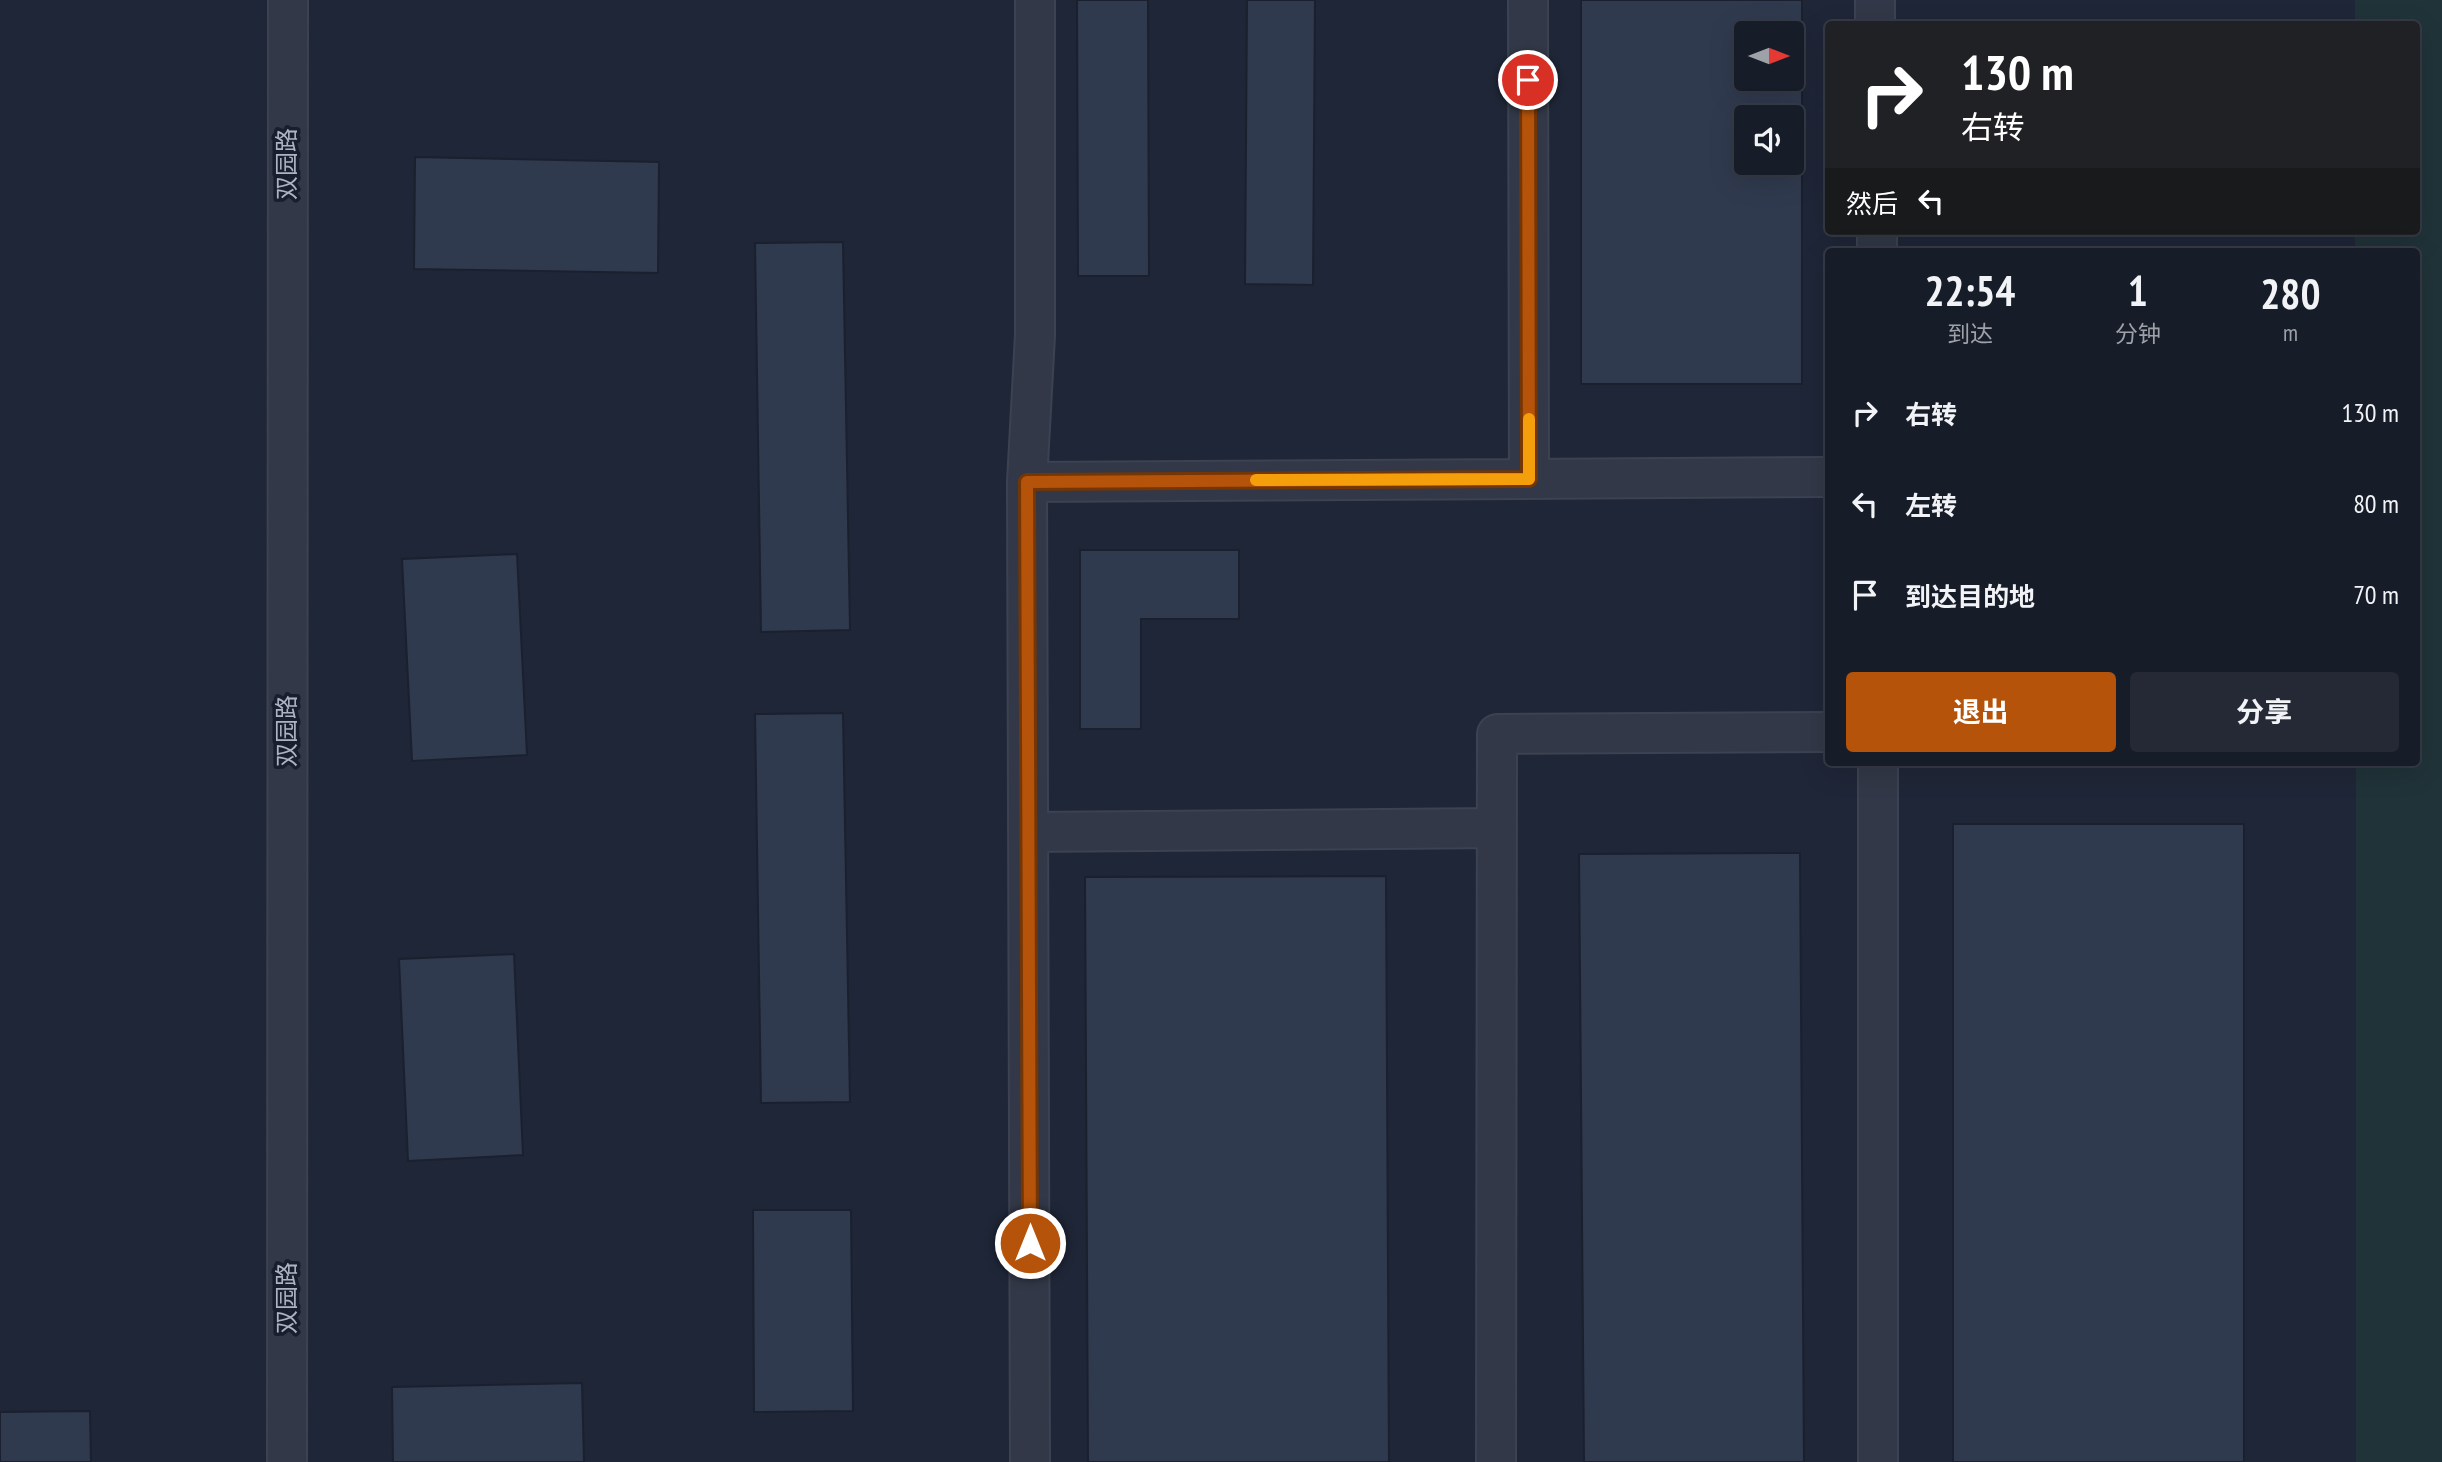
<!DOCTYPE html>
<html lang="zh">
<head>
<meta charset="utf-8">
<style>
  :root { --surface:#171c29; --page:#242935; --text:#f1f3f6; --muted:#9ea1a8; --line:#363a46; --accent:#b45309 }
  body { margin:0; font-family:"PT Sans Narrow","Noto Sans SC",sans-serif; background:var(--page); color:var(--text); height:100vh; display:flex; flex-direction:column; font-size:26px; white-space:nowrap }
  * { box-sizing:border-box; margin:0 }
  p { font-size:23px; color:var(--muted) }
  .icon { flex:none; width:38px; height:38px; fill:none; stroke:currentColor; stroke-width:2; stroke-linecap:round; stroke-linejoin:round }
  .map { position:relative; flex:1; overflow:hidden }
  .details { position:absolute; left:1825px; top:248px; width:595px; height:518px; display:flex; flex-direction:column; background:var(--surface); border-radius:7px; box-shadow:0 7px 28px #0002,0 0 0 2px var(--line) }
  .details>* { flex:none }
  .banner { position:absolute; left:1825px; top:21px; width:595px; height:214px; border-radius:7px; box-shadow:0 7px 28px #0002,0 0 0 2px var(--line); background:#202124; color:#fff; overflow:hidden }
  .needle { width:46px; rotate:90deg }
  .buttons { position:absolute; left:1734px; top:21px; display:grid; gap:14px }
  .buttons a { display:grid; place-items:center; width:70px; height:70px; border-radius:7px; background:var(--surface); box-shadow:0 7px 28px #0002,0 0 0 2px var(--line); font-size:35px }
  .pin { position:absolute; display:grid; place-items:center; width:60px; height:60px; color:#fff; margin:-30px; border:4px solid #fff; border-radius:50%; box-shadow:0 2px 7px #0007 }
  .me { position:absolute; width:77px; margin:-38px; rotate:0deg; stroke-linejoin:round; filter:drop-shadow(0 0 5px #0008) }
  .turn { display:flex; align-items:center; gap:24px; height:147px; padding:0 21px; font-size:32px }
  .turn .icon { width:91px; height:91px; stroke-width:2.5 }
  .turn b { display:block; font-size:49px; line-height:60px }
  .then { display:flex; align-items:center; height:66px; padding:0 21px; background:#0003; gap:14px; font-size:26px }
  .eta { display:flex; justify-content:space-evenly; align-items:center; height:119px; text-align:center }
  .eta b { font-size:42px; font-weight:700; line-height:49px }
  .primary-button { display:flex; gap:14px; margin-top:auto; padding:14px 21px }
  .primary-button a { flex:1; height:80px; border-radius:7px; background:var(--accent); color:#fff; font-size:28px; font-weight:700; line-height:80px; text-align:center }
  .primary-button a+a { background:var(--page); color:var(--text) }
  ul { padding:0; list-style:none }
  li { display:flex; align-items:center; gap:21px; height:91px; padding:0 21px }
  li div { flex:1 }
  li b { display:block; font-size:26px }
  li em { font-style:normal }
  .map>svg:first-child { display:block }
</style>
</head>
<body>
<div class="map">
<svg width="2442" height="1462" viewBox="0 0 2442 1462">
  <rect width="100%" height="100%" fill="#1f2637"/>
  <path fill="#203338" d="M2355 0H2442V1462H2356V763H2417V252H2355V231H2417V24H2355Z"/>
  <path fill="#303a4e" stroke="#1a202e" stroke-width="2" fill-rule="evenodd" d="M1077 0H1148L1149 276H1078Z
    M1247 0H1315L1313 285 1245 284Z
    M1581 0H1802V384H1581ZM1746 33H1792V79H1746ZM1746 117H1792V163H1746Z
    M415 157 659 162 658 273 414 269Z
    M843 242 850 630 761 632 755 243Z
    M1080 550H1239V619H1141V729H1080Z
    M517 554 527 755 412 761 402 559Z
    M843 713 850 1102 761 1103 755 714Z
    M1953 824H2244V1462H1953Z
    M1800 853 1804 1462H1584L1579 854Z
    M1386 876 1389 1462H1088L1085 877Z
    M514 954 523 1155 408 1161 399 959Z
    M753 1210H851L853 1411 754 1412Z
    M582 1383 584 1462H393L392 1387Z
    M90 1411 91 1462H0V1412Z"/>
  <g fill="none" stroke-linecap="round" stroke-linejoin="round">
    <g stroke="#3c4251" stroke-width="42">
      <path id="minor" d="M1528 0 1529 479
        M1875 0V24
        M1877 231V252
        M1027 482 1035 335V0
        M1878 763V1462
        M1028 832 1497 828
        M287 1462 288 0
        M1030 1462 1027 482 1829 477
        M1496 1462 1497 734 1829 732"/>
    </g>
    <use href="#minor" stroke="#323847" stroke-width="38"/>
  </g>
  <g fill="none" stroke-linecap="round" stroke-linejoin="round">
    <g stroke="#753606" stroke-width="18">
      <path id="route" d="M1030 1243 1027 482 1529 479 1528 80"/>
    </g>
    <use href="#route" stroke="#b45309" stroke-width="12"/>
    <path stroke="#f59e0b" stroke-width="12" d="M1256 480 1529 479V419"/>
  </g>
  <g text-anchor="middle" stroke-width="7" stroke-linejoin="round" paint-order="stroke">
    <g font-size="24" fill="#acb3c4" stroke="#181e2b">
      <text transform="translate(287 164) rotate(-90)" y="8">双园路</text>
      <text transform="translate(287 731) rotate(-90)" y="8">双园路</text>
      <text transform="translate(287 1298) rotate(-90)" y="8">双园路</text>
    </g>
  </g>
</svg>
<div class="buttons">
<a><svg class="needle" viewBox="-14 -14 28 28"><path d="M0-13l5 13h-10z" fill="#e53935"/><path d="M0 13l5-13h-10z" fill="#9ea1a8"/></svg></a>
<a><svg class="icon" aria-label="sound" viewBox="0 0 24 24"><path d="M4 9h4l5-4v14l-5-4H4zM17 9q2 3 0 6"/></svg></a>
</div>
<div class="pin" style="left:1528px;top:80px;background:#d93025"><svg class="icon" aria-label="arrive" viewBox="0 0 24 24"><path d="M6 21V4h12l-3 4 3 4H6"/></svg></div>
<svg class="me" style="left:1030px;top:1243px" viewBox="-20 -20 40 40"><circle r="17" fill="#b45309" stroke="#fff" stroke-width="3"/><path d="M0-11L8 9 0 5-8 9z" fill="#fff"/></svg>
<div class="banner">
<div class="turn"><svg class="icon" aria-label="right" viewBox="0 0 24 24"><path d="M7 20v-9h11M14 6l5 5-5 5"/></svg><div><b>130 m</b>右转</div></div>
<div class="then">然后<svg class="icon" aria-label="left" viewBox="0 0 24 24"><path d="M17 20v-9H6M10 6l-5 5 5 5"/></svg></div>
</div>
<section class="details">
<div class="eta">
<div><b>22:54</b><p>到达</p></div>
<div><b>1</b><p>分钟</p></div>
<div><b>280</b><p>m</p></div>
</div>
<ul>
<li><svg class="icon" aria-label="right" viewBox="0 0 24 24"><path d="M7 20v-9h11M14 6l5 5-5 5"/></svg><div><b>右转</b></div><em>130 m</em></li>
<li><svg class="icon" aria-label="left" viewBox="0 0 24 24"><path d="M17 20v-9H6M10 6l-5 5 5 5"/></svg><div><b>左转</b></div><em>80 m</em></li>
<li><svg class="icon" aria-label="arrive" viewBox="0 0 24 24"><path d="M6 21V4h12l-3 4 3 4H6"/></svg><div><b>到达目的地</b></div><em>70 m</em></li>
</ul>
<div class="primary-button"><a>退出</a><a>分享</a></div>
</section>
</div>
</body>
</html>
